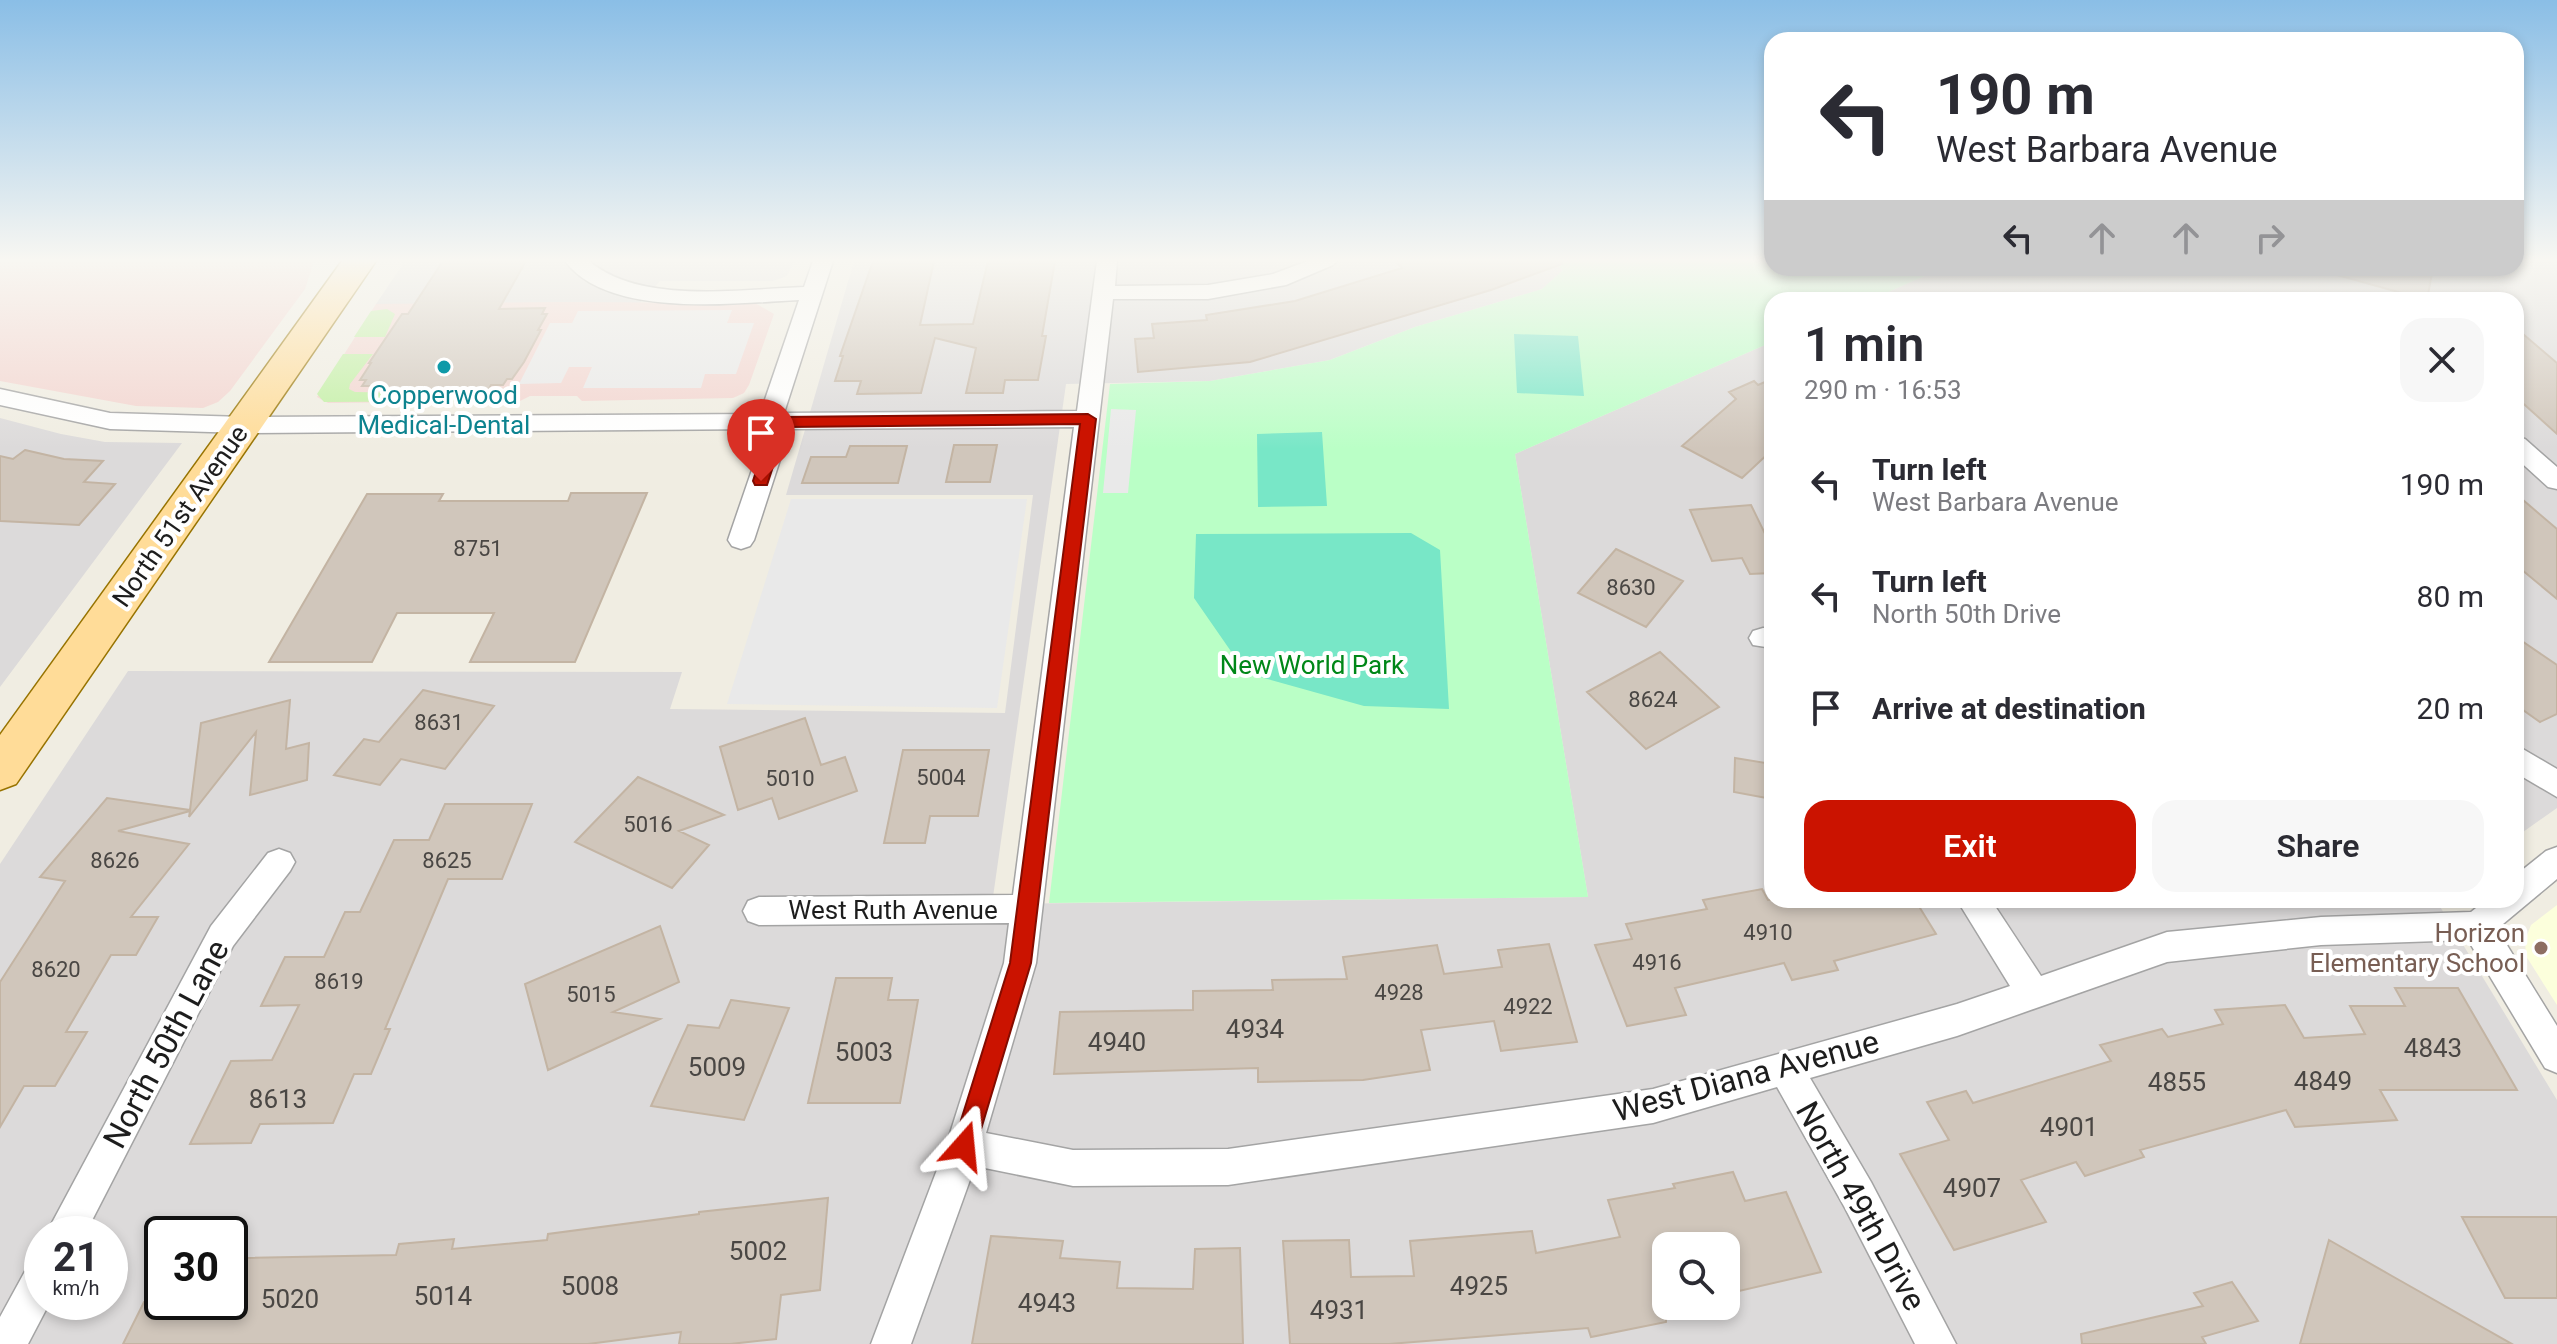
<!DOCTYPE html>
<html lang="en">
<head>
<meta charset="utf-8">
<style>
  :root { --surface:#fff; --page:#f7f7f7; --text:#2b2b33; --muted:#7c7c81; --accent:#cb1300 }
  body { margin:0; font-family:Roboto,sans-serif; background:var(--page); color:var(--text); height:100vh; display:flex; flex-direction:column; font-size:30px; white-space:nowrap }
  * { box-sizing:border-box; margin:0 }
  p { font-size:26px; color:var(--muted) }
  .icon { flex:none; width:44px; height:44px; fill:none; stroke:currentColor; stroke-width:2; stroke-linecap:round; stroke-linejoin:round }
  .map { position:relative; flex:1; overflow:hidden }
  .drawer { position:absolute; left:1764px; top:292px; width:760px; height:616px; display:flex; flex-direction:column; background:var(--surface); border-radius:24px; box-shadow:0 4px 12px #0003 }
  .drawer>* { flex:none }
  .hud { position:absolute; left:1764px; top:32px; width:760px; height:244px; border-radius:24px; box-shadow:0 4px 12px #0003; background:#fff; color:var(--text); overflow:hidden }
  .fabs { position:absolute; left:1652px; top:1232px; display:grid; gap:16px }
  .fabs a { display:grid; place-items:center; width:88px; height:88px; border-radius:16px; background:var(--surface); box-shadow:0 4px 12px #0003; font-size:40px }
  .speed { position:absolute; left:24px; top:1216px; display:flex; gap:16px; font-size:40px; font-weight:700; text-align:center }
  .speed>* { display:grid; place-content:center; width:104px; height:104px; border-radius:50%; background:var(--surface); box-shadow:0 4px 12px #0003; line-height:1 }
  .speed small { font-size:20px; font-weight:400 }
  .speed .limit { border:4px solid #111; border-radius:12px; background:#fff; color:#111 }
  .pin { position:absolute; display:grid; place-items:center; width:68px; height:68px; color:#fff; margin:-82px -34px; border-radius:50% 50% 50% 0; rotate:-45deg; box-shadow:0 0 8px #0007 }
  .pin .icon { rotate:45deg }
  .me { position:absolute; width:88px; margin:-44px; rotate:18deg; stroke-linejoin:round; filter:drop-shadow(0 0 6px #0008) }
  .turn { display:flex; align-items:center; gap:28px; height:168px; padding:0 40px; font-size:36px }
  .turn .icon { width:104px; height:104px; stroke-width:2.5 }
  .turn b { display:block; font-size:56px; line-height:68px }
  .lanes { display:flex; align-items:center; height:76px; padding:0 40px; background:#0003; justify-content:center; gap:40px; direction:ltr }
  .lanes .off { opacity:.35 }
  .round { display:grid; place-items:center; flex:none; width:84px; height:84px; border-radius:24px; background:var(--page) }
  .summary { display:flex; align-items:center; justify-content:space-between; height:136px; padding:0 40px }
  h1 { font-size:48px; font-weight:600; line-height:60px }
  .primary-button { display:flex; gap:16px; margin-top:auto; padding:16px 40px }
  .primary-button a { flex:1; height:92px; border-radius:24px; background:var(--accent); color:#fff; font-size:32px; font-weight:600; line-height:92px; text-align:center }
  .primary-button a+a { background:var(--page); color:var(--text) }
  ul { padding:0; list-style:none }
  li { display:flex; align-items:center; gap:24px; height:112px; padding:0 40px }
  li div { flex:1 }
  li b { display:block; font-size:30px }
  li em { font-style:normal }
  .map>svg:first-child { display:block }
</style>
</head>
<body>
<div class="map">
<svg width="2557" height="1344" viewBox="0 0 2557 1344">
  <rect width="100%" height="100%" fill="#f0ede2"/>
  <path fill="#dcdada" fill-rule="evenodd" d="M405 261H794L787 276 773 281H660L639 304H376Z
    M854 261H1552L1563 270 1542 289 1415 327 1330 360 1210 381 1066 384 992 904 1588 897 1515 454 1772 342V900H2436L2557 1100V1344H0V864L128 671 682 672 670 709 1005 713 1033 495H786ZM42 1234H110V1302H42ZM162 1234H230V1302H162ZM1666 1246H1726V1306H1666Z
    M2516 261H2557V808L2516 837V300H1870L1927 275 1923 268H2516Z
    M0 418 61 434 105 442 182 443 0 687Z"/>
  <path fill="#f3d4cf" d="M0 261H314L305 289 230 391 218 402 203 408 136 406 0 381Z
    M562 302 755 303 774 314 749 385 744 393 733 398 582 401 577 396H530L520 401 328 403 317 397 376 304Z"/>
  <path fill="#fcffdc" d="M2557 905V1005L2526 956 2525 940 2531 925Z"/>
  <path fill="#c1f0a2" d="M387 309 395 314 385 337H354L371 311Z
    M343 354H373L350 384 349 389 355 392 472 394 500 389 506 394 498 401 324 402 317 394Z"/>
  <path fill="#baffc6" d="M1552 261H1772V268H1923L1927 275 1870 300H1772V342L1515 454 1588 897 1049 903 1110 384 1210 381 1330 360 1415 327 1542 289 1563 270Z"/>
  <path fill="#78e7c7" d="M1514 334 1578 336 1584 396 1517 393Z
    M1322 432 1327 506 1258 507 1257 434Z
    M1411 533 1440 550 1449 709 1364 706 1246 673 1194 598 1196 534Z"/>
  <path fill="#e9e9e9" d="M732 310 727 323H754L736 374H705L701 388H583L592 367H569L561 383 519 384 550 323H572L578 311Z
    M1111 409 1136 410 1128 493H1103Z
    M791 499H1027L997 708 727 704Z"/>
  <path fill="#d0c6bb" stroke="#c3b4a3" stroke-width="2" d="M443 261H526L499 309 545 308 542 314H547L538 330H541L524 362 512 379H507L503 385H491L489 389 372 390 374 386H362L366 380H360L371 363H369L402 314H408Z
    M873 261H934L920 325 973 324 988 261H1055L1042 336H1046L1038 380H1005L1003 393H966L976 348 935 338 921 393 857 394 861 381H835L843 356H840Z
    M1395 261H1561L1562 264 1491 290 1250 362 1138 372 1135 339 1154 338 1152 324 1207 320 1206 315 1295 301 1402 268Z
    M2338 268H2433L2427 300 2337 275Z
    M2516 328 2557 363V434L2516 397Z
    M1772 379V450L1742 478 1682 446 1736 399 1729 392 1754 381 1758 385Z
    M954 445H997L990 482H946Z
    M850 446H907L898 483H802L811 457H846Z
    M25 450 64 459 103 461 84 482 115 484 79 525 0 521V456L13 459Z
    M571 493H647L575 662H470L494 613H397L372 662H269L367 494H443L439 501H568Z
    M2516 494 2557 529V599L2516 565Z
    M1751 505 1772 548V573L1750 574 1742 558 1712 561 1690 510Z
    M1616 549 1683 581 1646 627 1578 593Z
    M2516 637 2557 665V714L2540 722 2516 705Z
    M1660 652 1719 707 1646 749 1587 692Z
    M423 690 494 706 445 769 401 759 380 785 334 775 364 739 379 742Z
    M290 700 286 749 309 743 307 780 250 795 256 732 189 817 190 811 118 831 189 844 131 917H158L136 955H111L66 1032H87L55 1086H24L0 1127V982L65 881 40 877 107 798 190 810 201 723Z
    M805 718 821 765 845 757 857 791 779 819 772 798 738 810 720 747Z
    M903 750H989L978 816H930L925 843H884Z
    M1735 758 1772 764V799L1734 792Z
    M638 777 724 815 679 831 709 845 672 888 575 842Z
    M445 804H532L502 879H448L385 1029H390L371 1074H354L333 1123 260 1124 251 1143 190 1144 231 1061 272 1060 299 1005 261 1006 285 957H324L345 912H360L394 840H429Z
    M1762 889 1768 900H1915L1936 934 1834 961 1838 970 1792 980 1784 963 1675 988 1686 1015 1627 1026 1595 945 1632 939 1626 924 1707 909 1703 900Z
    M660 926 679 982 613 1012 660 1019 548 1070 525 984Z
    M1549 944 1577 1042 1501 1051 1494 1021 1421 1030 1430 1070 1363 1080 1258 1082V1068L1054 1074 1060 1012 1193 1010V991L1273 990 1272 980 1347 979 1343 957 1437 945 1444 974 1502 967 1498 950Z
    M836 978H892L888 1000H918L900 1103H808Z
    M2395 988H2458L2517 1090H2380L2397 1120 2295 1127 2286 1110 2140 1150 2144 1157 2085 1176 2076 1162 2021 1180 2046 1222 1954 1250 1900 1154 1949 1140 1927 1102 1966 1091 1973 1103 2111 1061 2100 1045 2162 1029 2168 1037 2223 1024 2215 1010 2285 1005 2304 1038 2365 1034 2350 1006H2405Z
    M731 1000 789 1008 744 1120 651 1106 688 1025 719 1028Z
    M1733 1172 1745 1201 1786 1192 1821 1272 1726 1294V1246H1666V1322L1591 1337 1588 1328 1389 1344H1290L1283 1241 1349 1240 1351 1277 1414 1276 1410 1241 1532 1231 1536 1253 1620 1237 1608 1200 1675 1188 1673 1184Z
    M828 1198 820 1290 781 1295 776 1339 730 1344H679L681 1332 588 1344H123L144 1302H230L246 1258 396 1255 399 1244 454 1239 452 1249 547 1240 548 1234 699 1214V1212Z
    M2462 1217H2557V1298H2505Z
    M991 1236 1063 1241 1060 1258 1120 1262 1117 1288 1193 1289 1195 1249 1240 1248 1243 1344H972Z
    M2329 1240 2392 1276 2512 1344H2300Z
    M2232 1282 2258 1321 2202 1337 2206 1344H2082L2081 1334 2203 1306 2194 1293Z"/>
  <g fill="none" stroke-linecap="round" stroke-linejoin="round">
    <g stroke="#a4a4a4" stroke-width="3">
      <path id="minor" d="M565 261H589C641 305 739 289 804 287L813 261H833L784 413 1077 411 1097 261H1117L1115 286 1208 285 1273 274 1308 261H1337L1333 265 1286 285 1208 299H1113L1036 963 986 1133 1073 1150 1228 1149 1653 1089 1957 1004 2010 986 1957 900H1991L2041 976 2167 932 2321 917 2471 912 2486 900H2516V875L2546 851 2557 847V879L2497 929 2557 1026V1073L2545 1068 2468 940 2321 945 2167 962 1957 1036 1810 1078 1871 1182 1956 1344H1915L1845 1208 1777 1087 1653 1123 1228 1185 1073 1186 975 1166 911 1344H871L946 1146 1004 963 1009 923 759 925 748 921 743 911 748 901 759 897 1013 895 1074 427 790 429 754 540 750 546 741 549 732 546 728 540 766 429 244 433 110 429 0 405V389L110 413 244 417 760 414 799 300C735 303 608 319 565 261Z
        M2516 437 2525 439 2557 467V489L2548 487 2516 458Z
        M1763 628H1772V648L1753 645 1749 638 1753 631Z
        M2516 745 2557 769V797L2516 773Z
        M279 849 290 853 295 862 290 871 233 946 85 1234H46L211 926 268 853Z
        M42 1258V1302H50L28 1344H0V1317L29 1264Z"/>
    </g>
    <g stroke="#977300" stroke-width="3">
      <path id="primary" d="M342 261H376L16 784 0 790V735Z"/>
    </g>
    <use href="#minor" fill="#fff" fill-rule="evenodd"/>
    <use href="#primary" fill="#ffdc98" fill-rule="evenodd"/>
  </g>
  <linearGradient id="sky" x2="0" y2="1"><stop stop-color="#8abee6"/><stop offset="0.58" stop-color="#f8f7f2"/><stop offset="1" stop-color="#f8f7f2" stop-opacity="0"/></linearGradient>
  <rect width="2557" height="449" fill="url(#sky)"/>
  <path fill="#cb1300" stroke="#840c00" stroke-width="2" d="M1088 414 1096 419 1031 963 976 1146 973 1154 964 1158 956 1154 953 1146 1010 963 1080 424 786 427 767 485H755L753 481 772 422 780 417Z"/>
  <circle fill="#0f9aa8" stroke="#fff" stroke-width="3" cx="444" cy="367" r="8"/>
  <circle fill="#8d6e63" stroke="#fff" stroke-width="3" cx="2541" cy="948" r="8"/>
  <g text-anchor="middle" stroke-width="8" stroke-linejoin="round" paint-order="stroke">
    <g font-size="22" fill="#4a4744">
      <text x="478" y="556">8751</text>
      <text x="1631" y="595">8630</text>
      <text x="1653" y="707">8624</text>
      <text x="439" y="730">8631</text>
      <text x="941" y="785">5004</text>
      <text x="790" y="786">5010</text>
      <text x="648" y="832">5016</text>
      <text x="115" y="868">8626</text>
      <text x="447" y="868">8625</text>
      <text x="1768" y="940">4910</text>
      <text x="1657" y="970">4916</text>
      <text x="56" y="977">8620</text>
      <text x="339" y="989">8619</text>
      <text x="1399" y="1000">4928</text>
      <text x="591" y="1002">5015</text>
      <text x="1528" y="1014">4922</text>
    </g>
    <g font-size="26" fill="#0d838f" stroke="#fff">
      <text x="444" y="404">Copperwood<tspan x="444" dy="30">Medical-Dental</tspan></text>
    </g>
    <g font-size="26" fill="#1d1d1d" stroke="#fff">
      <text transform="translate(180 516) rotate(-55)" y="9">North 51st Avenue</text>
      <text x="893" y="919">West Ruth Avenue</text>
    </g>
    <g font-size="26" fill="#008718" stroke="#fff">
      <text x="1312" y="674">New World Park</text>
    </g>
    <g font-size="26" fill="#785e54" stroke="#fff" text-anchor="end">
      <text x="2525" y="942">Horizon<tspan x="2525" dy="30">Elementary School</tspan></text>
    </g>
    <g font-size="26" fill="#4a4744">
      <text x="1255" y="1038">4934</text>
      <text x="1117" y="1051">4940</text>
      <text x="2433" y="1057">4843</text>
      <text x="864" y="1061">5003</text>
      <text x="717" y="1076">5009</text>
      <text x="2323" y="1090">4849</text>
      <text x="2177" y="1091">4855</text>
      <text x="278" y="1108">8613</text>
      <text x="2069" y="1136">4901</text>
      <text x="1972" y="1197">4907</text>
      <text x="758" y="1260">5002</text>
      <text x="590" y="1295">5008</text>
      <text x="1479" y="1295">4925</text>
      <text x="443" y="1305">5014</text>
      <text x="290" y="1308">5020</text>
      <text x="1047" y="1312">4943</text>
      <text x="1339" y="1319">4931</text>
    </g>
    <g font-size="32" fill="#1d1d1d" stroke="#fff">
      <text transform="translate(166 1044) rotate(-62)" y="11">North 50th Lane</text>
      <text transform="translate(1746 1076) rotate(-15)" y="11">West Diana Avenue</text>
      <text transform="translate(1861 1206) rotate(61)" y="11">North 49th Drive</text>
    </g>
  </g>
</svg>
<div class="fabs">
<a><svg class="icon" aria-label="search" viewBox="0 0 24 24"><circle cx="10" cy="10" r="6"/><path d="M15 15l6 6"/></svg></a>
</div>
<div class="speed"><div>21<small>km/h</small></div><div class="limit">30</div></div>
<div class="pin" style="left:761px;top:481px;background:#d93025"><svg class="icon" aria-label="arrive" viewBox="0 0 24 24"><path d="M6 21V4h12l-3 4 3 4H6"/></svg></div>
<svg class="me" style="left:964px;top:1146px" viewBox="-20 -20 40 40"><path d="M0-17L14 15 0 8-14 15z" fill="#cb1300" stroke="#fff" stroke-width="4"/></svg>
<div class="hud">
<div class="turn"><svg class="icon" aria-label="left" viewBox="0 0 24 24"><path d="M17 20v-9H6M10 6l-5 5 5 5"/></svg><div><b>190 m</b>West Barbara Avenue</div></div>
<div class="lanes"><svg class="icon" aria-label="left" viewBox="0 0 24 24"><path d="M17 20v-9H6M10 6l-5 5 5 5"/></svg><svg class="icon off" aria-label="ahead" viewBox="0 0 24 24"><path d="M12 20V5M6 11l6-6 6 6"/></svg><svg class="icon off" aria-label="ahead" viewBox="0 0 24 24"><path d="M12 20V5M6 11l6-6 6 6"/></svg><svg class="icon off" aria-label="right" viewBox="0 0 24 24"><path d="M7 20v-9h11M14 6l5 5-5 5"/></svg></div>
</div>
<section class="drawer">
<div class="summary"><div><h1>1 min</h1><p>290 m · 16:53</p></div><a class="round"><svg class="icon" aria-label="close" viewBox="0 0 24 24"><path d="M6 6l12 12M18 6L6 18"/></svg></a></div>
<ul>
<li><svg class="icon" aria-label="left" viewBox="0 0 24 24"><path d="M17 20v-9H6M10 6l-5 5 5 5"/></svg><div><b>Turn left</b><p>West Barbara Avenue</p></div><em>190 m</em></li>
<li><svg class="icon" aria-label="left" viewBox="0 0 24 24"><path d="M17 20v-9H6M10 6l-5 5 5 5"/></svg><div><b>Turn left</b><p>North 50th Drive</p></div><em>80 m</em></li>
<li><svg class="icon" aria-label="arrive" viewBox="0 0 24 24"><path d="M6 21V4h12l-3 4 3 4H6"/></svg><div><b>Arrive at destination</b></div><em>20 m</em></li>
</ul>
<div class="primary-button"><a>Exit</a><a>Share</a></div>
</section>
</div>
</body>
</html>
